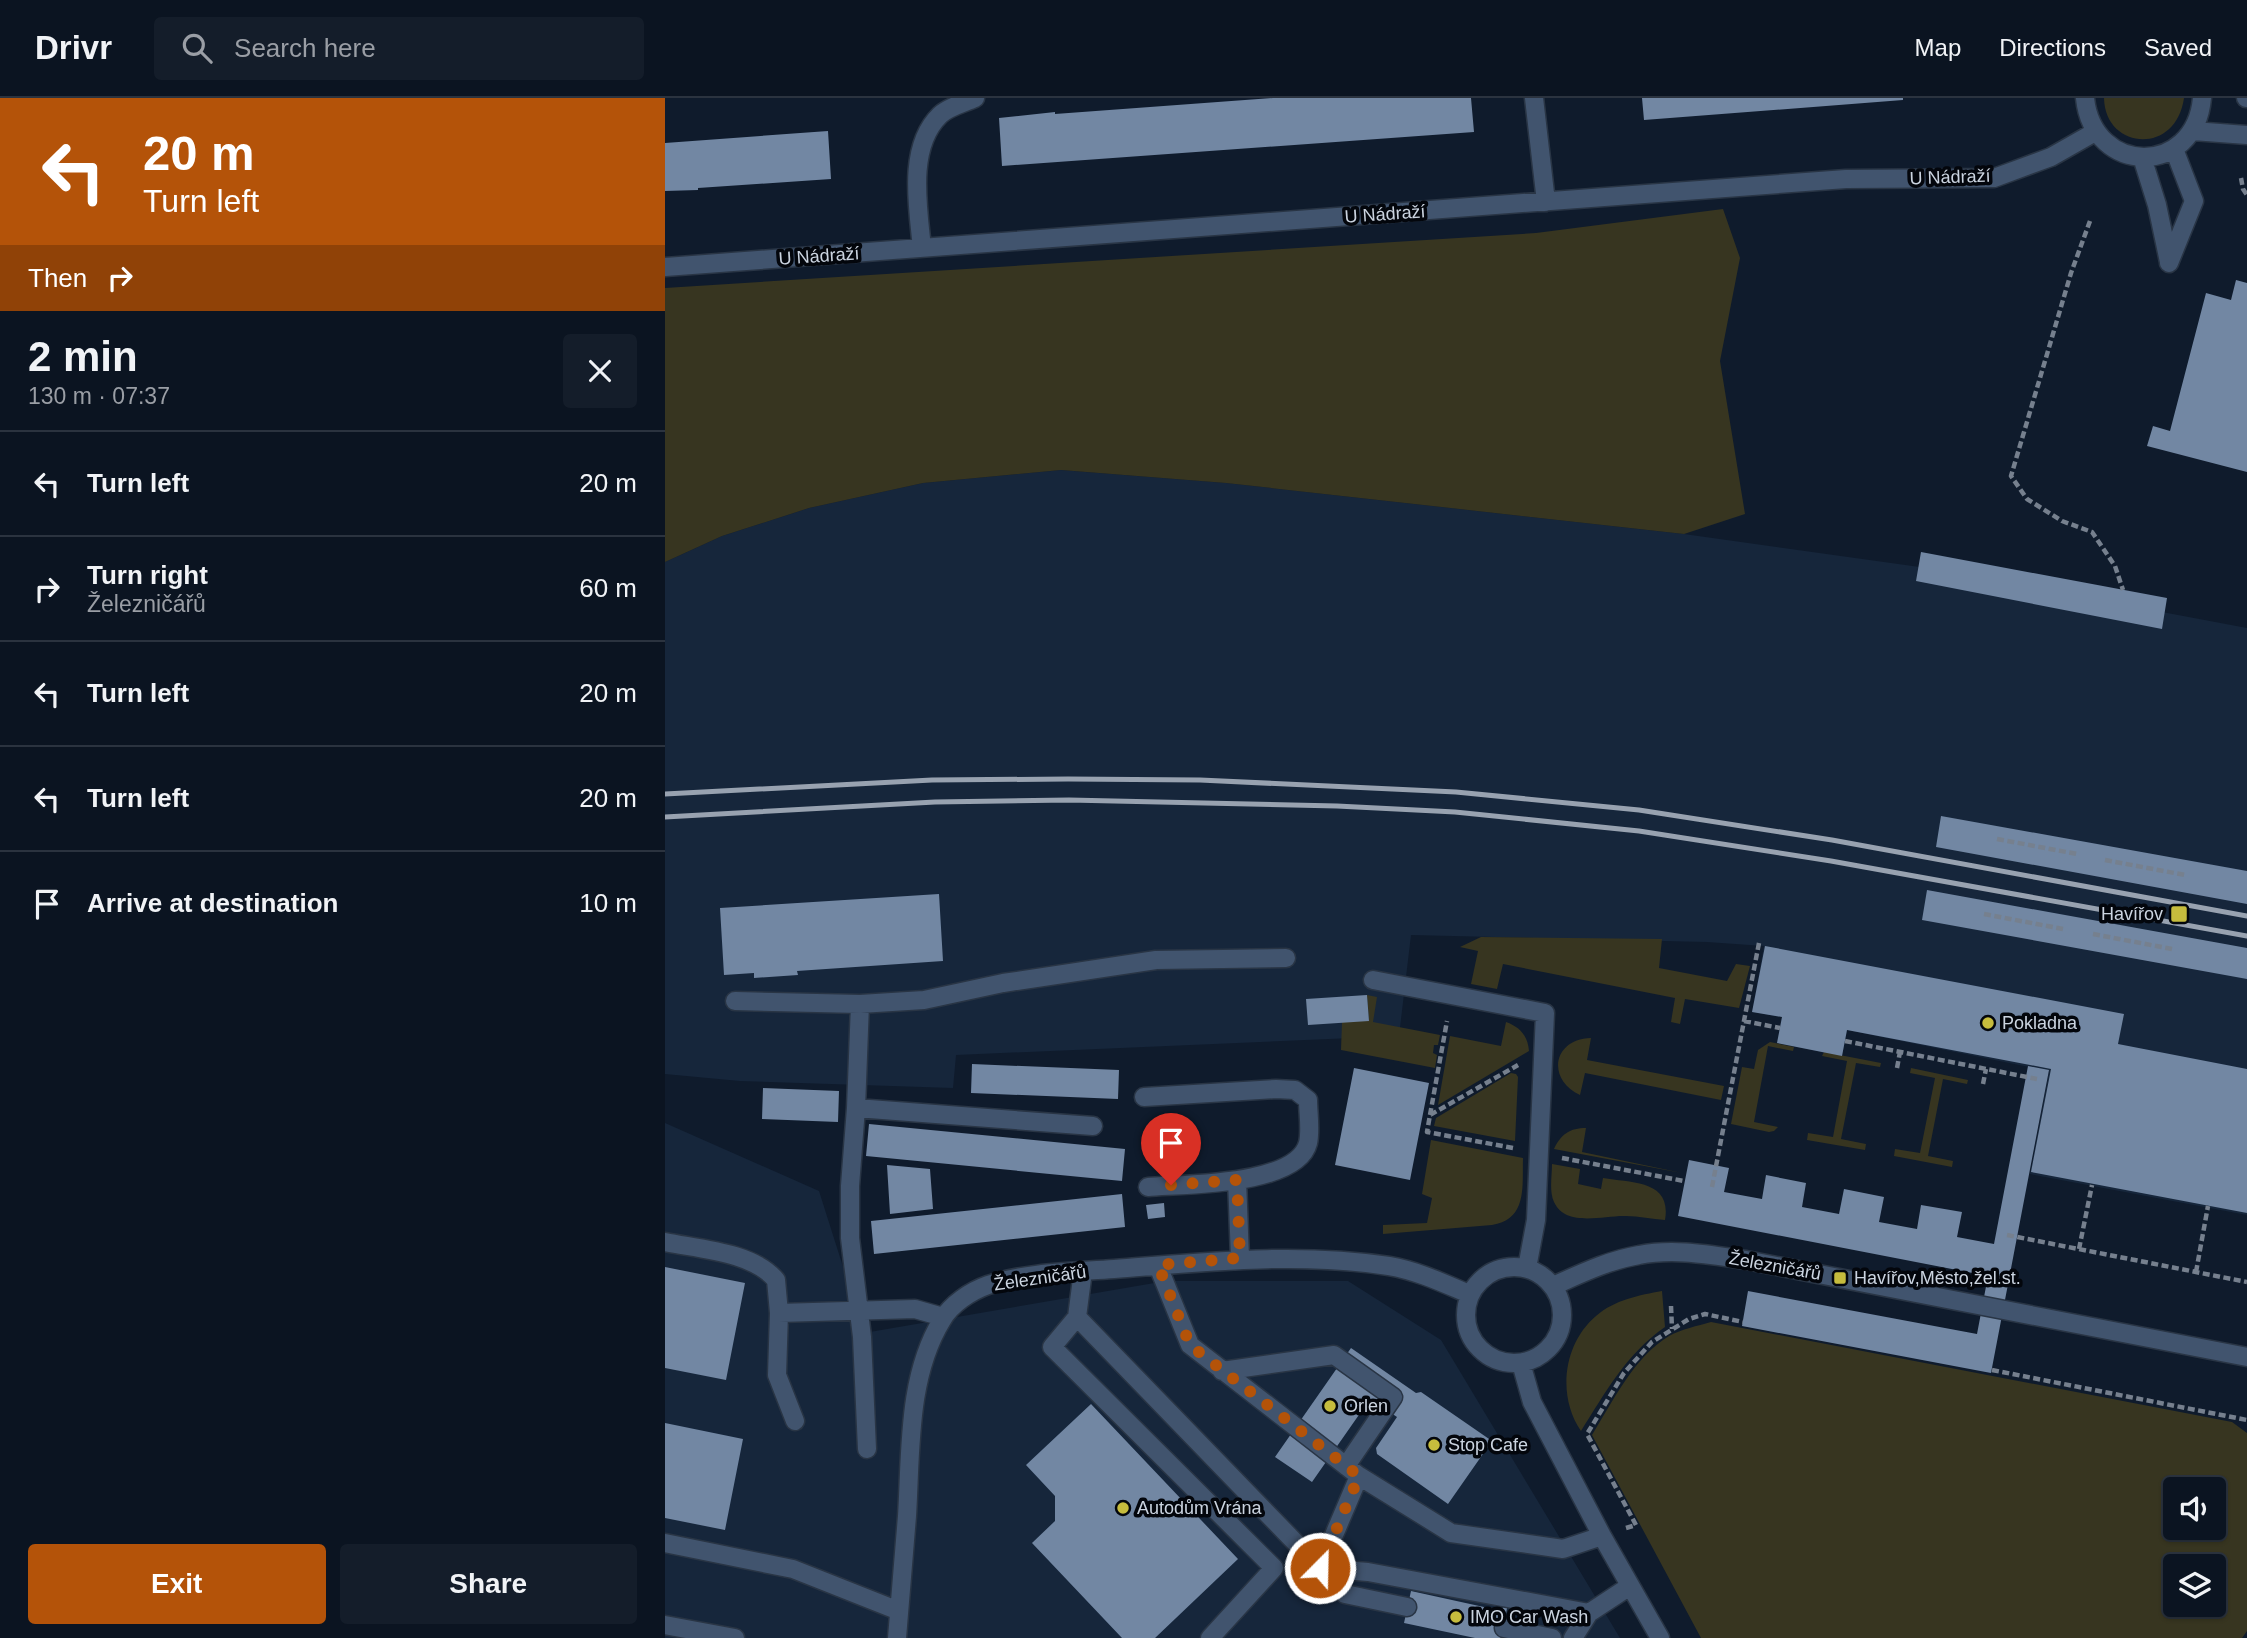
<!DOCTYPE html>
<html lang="en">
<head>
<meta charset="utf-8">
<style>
  :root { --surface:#0b1421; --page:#141d2a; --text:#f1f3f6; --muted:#9a9ea5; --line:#2b333f; --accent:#b45309 }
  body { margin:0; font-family:Arial,sans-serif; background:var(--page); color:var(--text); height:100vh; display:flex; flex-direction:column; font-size:26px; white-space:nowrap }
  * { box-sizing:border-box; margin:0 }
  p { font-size:23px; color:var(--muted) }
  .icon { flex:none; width:38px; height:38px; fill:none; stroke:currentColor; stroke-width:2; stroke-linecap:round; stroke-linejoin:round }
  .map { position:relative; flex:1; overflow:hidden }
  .sheet { display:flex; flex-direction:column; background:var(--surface); width:665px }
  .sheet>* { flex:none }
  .banner { background:#b45309; color:#fff; overflow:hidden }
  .buttons { position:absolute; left:1498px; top:1379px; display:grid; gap:14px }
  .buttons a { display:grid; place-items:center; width:63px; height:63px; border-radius:7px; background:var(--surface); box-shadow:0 2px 5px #0004,0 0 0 2px var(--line); font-size:35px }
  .pin { position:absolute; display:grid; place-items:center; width:60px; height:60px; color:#fff; margin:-72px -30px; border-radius:50% 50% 50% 0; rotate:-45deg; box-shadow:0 0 7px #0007 }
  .pin .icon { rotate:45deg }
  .me { position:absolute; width:77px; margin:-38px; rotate:23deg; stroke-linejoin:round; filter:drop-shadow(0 0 5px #0008) }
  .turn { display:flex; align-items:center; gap:24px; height:147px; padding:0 28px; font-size:32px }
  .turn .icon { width:91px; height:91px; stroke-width:2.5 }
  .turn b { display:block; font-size:49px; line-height:60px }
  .then { display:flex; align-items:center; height:66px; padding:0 28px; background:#0003; gap:14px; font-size:26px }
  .round { display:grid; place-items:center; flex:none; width:74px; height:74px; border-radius:7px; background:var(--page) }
  .headline { display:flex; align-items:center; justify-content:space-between; height:119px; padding:0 28px }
  h1 { font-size:42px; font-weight:700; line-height:52px }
  .action { display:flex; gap:14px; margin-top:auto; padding:14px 28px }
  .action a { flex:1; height:80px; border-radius:7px; background:var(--accent); color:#fff; font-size:28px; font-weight:700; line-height:80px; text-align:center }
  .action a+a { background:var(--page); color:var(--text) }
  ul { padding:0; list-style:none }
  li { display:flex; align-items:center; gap:21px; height:105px; padding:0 28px; border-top:2px solid var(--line) }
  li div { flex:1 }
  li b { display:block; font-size:26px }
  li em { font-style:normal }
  header { display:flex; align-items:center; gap:42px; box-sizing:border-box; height:98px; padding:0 35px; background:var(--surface); border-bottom:2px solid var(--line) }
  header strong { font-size:33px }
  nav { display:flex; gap:38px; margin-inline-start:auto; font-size:24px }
  .search { width:490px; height:63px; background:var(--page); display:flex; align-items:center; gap:18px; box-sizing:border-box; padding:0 24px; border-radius:7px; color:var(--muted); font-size:26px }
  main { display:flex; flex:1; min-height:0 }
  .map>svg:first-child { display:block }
</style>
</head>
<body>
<header>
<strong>Drivr</strong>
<div class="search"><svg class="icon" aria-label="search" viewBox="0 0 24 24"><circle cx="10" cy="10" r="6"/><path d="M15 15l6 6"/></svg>Search here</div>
<nav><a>Map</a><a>Directions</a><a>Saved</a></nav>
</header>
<main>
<section class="sheet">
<div class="banner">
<div class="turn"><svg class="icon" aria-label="left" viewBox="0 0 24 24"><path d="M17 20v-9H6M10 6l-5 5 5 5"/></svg><div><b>20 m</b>Turn left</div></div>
<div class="then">Then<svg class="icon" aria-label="right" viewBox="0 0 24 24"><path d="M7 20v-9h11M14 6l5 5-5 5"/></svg></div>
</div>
<div class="headline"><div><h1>2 min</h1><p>130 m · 07:37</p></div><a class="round"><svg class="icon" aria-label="close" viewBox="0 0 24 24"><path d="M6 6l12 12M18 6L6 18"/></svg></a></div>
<ul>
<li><svg class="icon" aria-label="left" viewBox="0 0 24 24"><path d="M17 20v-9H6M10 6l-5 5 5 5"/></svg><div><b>Turn left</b></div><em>20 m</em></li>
<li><svg class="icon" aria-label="right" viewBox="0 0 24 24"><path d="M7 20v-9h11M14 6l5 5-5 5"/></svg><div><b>Turn right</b><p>Železničářů</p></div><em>60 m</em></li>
<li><svg class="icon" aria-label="left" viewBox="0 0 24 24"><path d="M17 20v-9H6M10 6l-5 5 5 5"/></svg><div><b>Turn left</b></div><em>20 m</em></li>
<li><svg class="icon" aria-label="left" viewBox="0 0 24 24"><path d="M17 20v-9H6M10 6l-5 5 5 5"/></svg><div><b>Turn left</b></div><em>20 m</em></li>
<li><svg class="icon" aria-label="arrive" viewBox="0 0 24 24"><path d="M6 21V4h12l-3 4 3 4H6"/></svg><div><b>Arrive at destination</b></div><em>10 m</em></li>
</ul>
<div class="action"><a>Exit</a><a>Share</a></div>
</section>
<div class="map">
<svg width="1582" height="1540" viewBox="0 0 1582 1540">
  <rect width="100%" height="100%" fill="#0f1b2c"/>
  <path fill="#16263b" d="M396 372 561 385 1019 436 1269 471 1582 530V1117L1365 1076 1384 973 1182 932 1177 958 1112 945 1117 919 1087 914 1099 848 1042 844 746 837 734 938 291 957 288 990 75 983 0 976V464L57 438 144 410 258 385Z
    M0 1025 154 1093 199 1235 501 1183H683L776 1242 955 1540H0Z"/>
  <path fill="#373520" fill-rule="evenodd" d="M1439 0H1519C1511 58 1440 52 1439 0Z
    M1058 111 1075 160 1055 263 1080 416 1019 436 561 385 396 372 258 385 144 410 57 438 0 464V190L871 135Z
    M816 839 997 841 994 870 1062 883 1071 866 1085 868 1074 910 1020 901 1015 926 1006 924 1010 900 838 866 832 891 806 886 813 853 795 849Z
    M702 897 712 899 708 924 775 937 773 947H769L768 955 772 957 770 970 676 952 677 924 704 922Z
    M841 924C855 929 863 938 864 953L773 1007 785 938 836 948Z
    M926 940 922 962 1059 988 1056 1002 920 975 915 997C881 981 888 941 926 940Z
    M1105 944 1129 949 1128 953 1103 948 1089 1024 1113 1029 1109 1033 1104 1034 1066 1026 1077 969 1089 971 1093 952Z
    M1159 954 1216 965 1215 969 1191 965 1176 1041 1201 1046 1200 1052 1142 1042 1143 1035 1168 1039 1182 963 1157 958Z
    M1246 970 1303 982 1302 986 1278 981 1263 1058 1288 1063 1287 1069 1229 1058 1230 1051 1255 1055 1270 980 1245 975Z
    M846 975 851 976 853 979 850 1043 769 1028 771 1020Z
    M921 1030 917 1054 1017 1075 889 1051C896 1036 905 1030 921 1030Z
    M766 1042 858 1060C857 1088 863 1121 827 1127L718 1136V1127L762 1125 767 1100 757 1096Z
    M887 1066 915 1071 913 1086 936 1091 938 1080C967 1085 1007 1082 1000 1122 987 1121 974 1118 961 1118 939 1117 901 1130 889 1104 884 1093 887 1078 887 1066Z
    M997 1193 1000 1229C962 1255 940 1295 916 1333 892 1298 898 1246 931 1218 949 1202 975 1197 997 1193Z
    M1046 1224 1567 1324 1582 1335V1533L1577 1540H1036L927 1337C948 1303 969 1259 1004 1238 1017 1231 1032 1228 1046 1224ZM1510 1391H1549V1430H1510ZM1510 1468H1549V1507H1510Z"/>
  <path fill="#7287a3" d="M608 0H806L809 34 337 68 334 20 390 14V16Z
    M977 0H1238V2L979 22Z
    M163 33 166 81 33 90V92L0 93V45Z
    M1571 182 1582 185V374L1482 348 1488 328 1505 333 1541 195 1566 202Z
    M1256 454 1502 500 1497 531 1251 483Z
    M1276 718 1582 773V806L1271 749Z
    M1262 792 1582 850V881L1257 822Z
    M274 796 278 863 132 873 133 877 89 880V875L59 877 55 810Z
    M1100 848 1459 916 1453 946 1582 971V1115L1366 1074 1386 971 1182 932 1177 958 1112 945 1117 919 1087 914Z
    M702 897 704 923 643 927 641 901Z
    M307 966 454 972 453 1001 306 995Z
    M1363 968 1384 972 1326 1275 1077 1228 1083 1193 1312 1236 1323 1178 1013 1118 1024 1062 1064 1070 1059 1094 1097 1101 1101 1077 1141 1085 1137 1109 1174 1116 1179 1091 1219 1099 1214 1124 1252 1131 1256 1107 1297 1114 1292 1139 1329 1146Z
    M689 970 764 985 745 1082 670 1067Z
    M98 990 174 993 173 1024 97 1021Z
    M204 1026 460 1051 457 1083 201 1058Z
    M222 1067 265 1071 268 1111 225 1116Z
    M457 1096 460 1129 209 1156 206 1123Z
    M499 1105 500 1119 483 1121 481 1107Z
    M0 1169 80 1185 61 1282 0 1270Z
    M686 1250 751 1295 756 1294 827 1343 783 1406 712 1356 711 1350 732 1319 705 1301 647 1384 610 1359Z
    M426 1306 573 1461 490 1540H457L367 1445 390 1423V1398L361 1367Z
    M0 1325 78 1341 60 1432 0 1420Z
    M746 1493 837 1513 838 1509 842 1510 837 1540H810L739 1525Z"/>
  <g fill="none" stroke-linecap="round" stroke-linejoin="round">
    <g stroke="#293545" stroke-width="21">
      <path id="minor" d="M869 0 881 104
        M1420 0C1428 78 1530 79 1537 0
        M1581 0H1582
        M1528 33 1582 37
        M1477 59 1492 107 1504 164
        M257 150C253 109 242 49 275 17 283 9 299 5 310 0
        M1504 165 1529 103 1509 51
        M0 169 1181 81 1329 80 1386 59 1430 34
        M708 882 880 915 871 1122 862 1170
        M70 903 195 906 259 902 338 885 491 862 621 860
        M479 999 611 991 630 992 643 1002C643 1015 646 1032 643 1045 632 1088 519 1086 483 1089
        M191 1010 195 906
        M572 1082 575 1160
        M0 1144C34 1151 88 1154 111 1182L114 1215 112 1277 130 1323
        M493 1168 525 1247 694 1378 786 1435 898 1451 937 1438
        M801 1217a48 48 0 1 1 96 0a48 48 0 1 1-96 0Z
        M418 1173 412 1219 387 1249 609 1470 545 1540
        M888 1188C915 1176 944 1162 974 1157 1010 1150 1045 1157 1081 1162L1582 1259
        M114 1215 250 1211 278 1219
        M412 1219 655 1470 703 1474 924 1515 965 1488
        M856 1265 867 1304 937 1438 995 1540
        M557 1273 669 1257 728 1299 681 1368
        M202 1351 197 1239 185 1140V1088L191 1010 428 1028
        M694 1378 655 1470 680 1496 742 1509
        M0 1445 128 1471 234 1513
        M0 1527 70 1540
        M839 1530 887 1540
        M232 1540C235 1499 239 1459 242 1418 246 1354 242 1279 277 1222 286 1206 306 1193 323 1187 362 1174 408 1174 449 1171 541 1164 632 1154 724 1168 753 1173 778 1185 804 1196
        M908 1540 924 1515"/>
    </g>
    <path stroke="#76808e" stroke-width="4.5" stroke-dasharray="7 3.5" stroke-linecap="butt" d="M1576 80 1578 91 1582 97
      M1425 123 1406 175 1346 378 1362 401 1397 423 1427 434 1450 468 1458 492
      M1332 741 1412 756
      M1440 762 1520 777
      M1319 816 1398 831
      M1428 836 1507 851
      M1079 923 1115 930
      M1180 943 1372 981
      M1232 970 1235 954
      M1318 986 1321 971
      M765 1017 782 923
      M848 1050 762 1034 765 1017 853 967
      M897 1060 1019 1083
      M1047 1089 1094 845
      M1342 1137 1582 1184
      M1414 1151 1427 1087
      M1531 1174 1543 1108
      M1006 1208 1007 1231
      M1327 1272 1582 1322
      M961 1430 971 1427 922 1336 959 1275 987 1244 1024 1221 1040 1216 1078 1224"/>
    <use href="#minor" stroke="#41546e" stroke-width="18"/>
    <path stroke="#98a2b0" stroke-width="5" d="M0 696 267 682 403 681 535 682 791 694 974 712 1167 742 1582 818
      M0 719 270 704 404 702 672 708 790 714 974 733 1166 763 1582 838"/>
  </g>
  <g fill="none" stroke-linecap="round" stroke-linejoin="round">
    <path stroke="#b45309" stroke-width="12" stroke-dasharray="0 21.6" d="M506 1087 572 1082 575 1160 493 1167 525 1247 694 1378 655 1470"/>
  </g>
  <g fill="#c6bc3d" stroke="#03060c" stroke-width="2.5">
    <rect x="1505" y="807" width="18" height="18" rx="3.5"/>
    <circle cx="1323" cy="925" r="7"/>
    <rect x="1168" y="1173" width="14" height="14" rx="3.5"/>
    <circle cx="665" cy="1308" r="7"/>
    <circle cx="769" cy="1347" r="7"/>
    <circle cx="458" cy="1410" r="7"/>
    <circle cx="791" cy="1519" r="7"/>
  </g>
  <g text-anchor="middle" stroke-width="7" stroke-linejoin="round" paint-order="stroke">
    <g font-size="18" fill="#cbd4e0" stroke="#03060c">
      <text transform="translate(1285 79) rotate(-2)" y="6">U Nádraží</text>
      <text transform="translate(720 116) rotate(-4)" y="6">U Nádraží</text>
      <text transform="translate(154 158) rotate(-4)" y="6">U Nádraží</text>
      <text transform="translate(1110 1168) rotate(10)" y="6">Železničářů</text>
      <text transform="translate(375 1180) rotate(-8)" y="6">Železničářů</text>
    </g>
    <g font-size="18" fill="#cbd4e0" stroke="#03060c" text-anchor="start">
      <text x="1498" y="822" text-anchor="end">Havířov</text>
      <text x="1337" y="931">Pokladna</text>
      <text x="1189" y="1186">Havířov,Město,žel.st.</text>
      <text x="679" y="1314">Orlen</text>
      <text x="783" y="1353">Stop Cafe</text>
      <text x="472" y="1416">Autodům Vrána</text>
      <text x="805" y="1525">IMO Car Wash</text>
    </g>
  </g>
</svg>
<div class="buttons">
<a><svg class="icon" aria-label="sound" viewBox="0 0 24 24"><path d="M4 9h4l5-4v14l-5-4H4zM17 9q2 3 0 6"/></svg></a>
<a><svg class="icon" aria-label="layers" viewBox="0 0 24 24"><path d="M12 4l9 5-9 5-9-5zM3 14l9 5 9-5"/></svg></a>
</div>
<div class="pin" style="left:506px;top:1087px;background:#d93025"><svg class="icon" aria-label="arrive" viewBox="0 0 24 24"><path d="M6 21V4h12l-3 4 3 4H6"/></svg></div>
<svg class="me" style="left:655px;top:1470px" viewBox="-20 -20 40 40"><circle r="17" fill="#b45309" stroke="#fff" stroke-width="3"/><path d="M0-11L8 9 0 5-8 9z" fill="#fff"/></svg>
</div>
</main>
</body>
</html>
